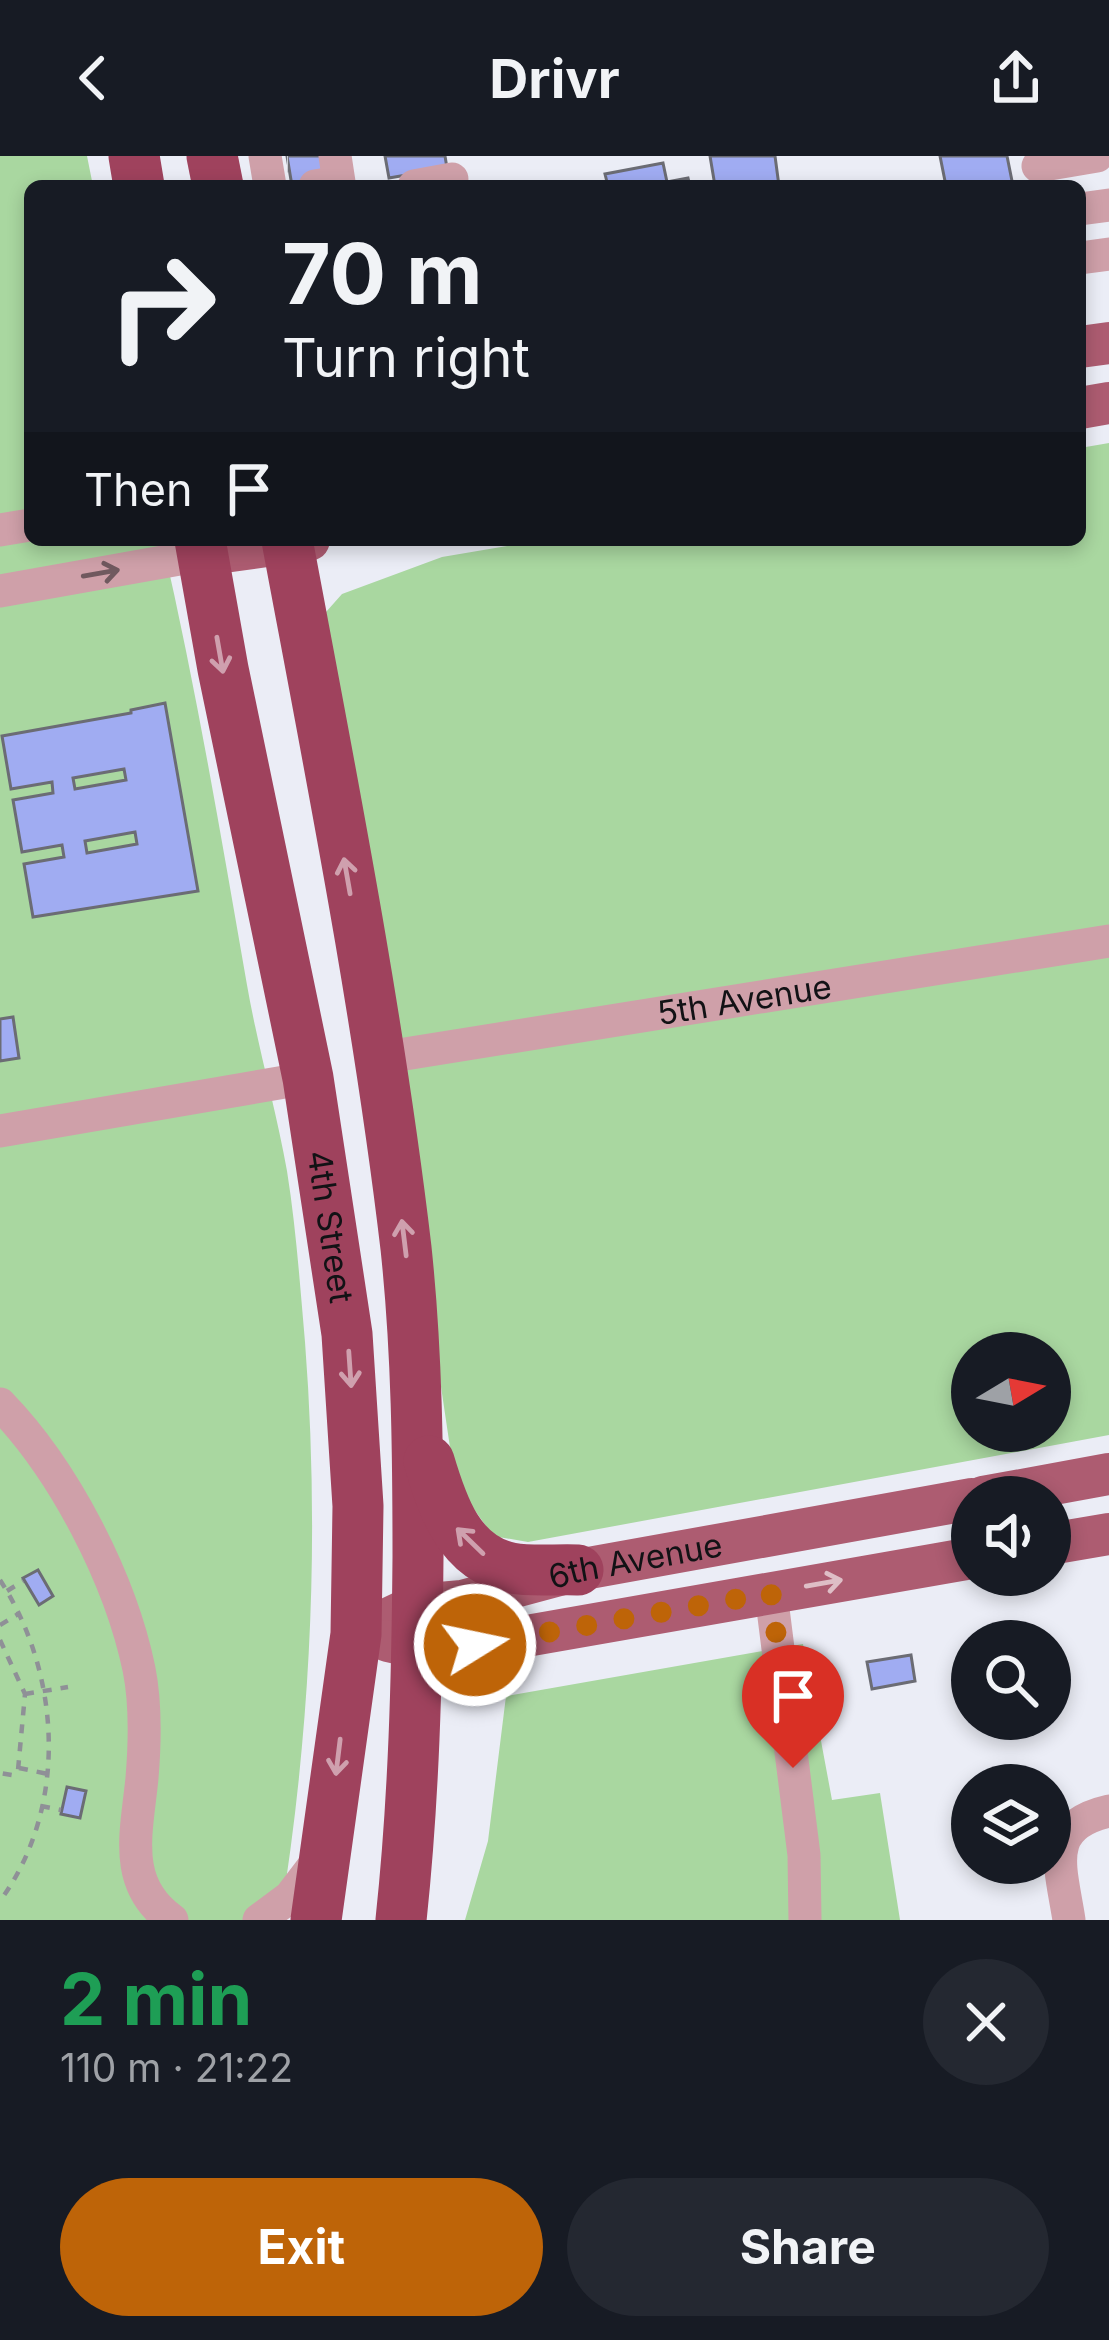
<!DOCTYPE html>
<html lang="en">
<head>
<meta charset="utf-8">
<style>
  :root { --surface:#171b24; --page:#242831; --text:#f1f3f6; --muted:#9ea1a6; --accent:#be6408 }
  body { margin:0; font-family:Inter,sans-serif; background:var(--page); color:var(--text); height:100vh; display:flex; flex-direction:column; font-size:45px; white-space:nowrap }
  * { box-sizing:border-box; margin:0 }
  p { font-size:39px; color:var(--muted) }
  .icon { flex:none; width:66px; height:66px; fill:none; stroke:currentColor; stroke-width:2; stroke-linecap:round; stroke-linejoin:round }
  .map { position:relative; height:1764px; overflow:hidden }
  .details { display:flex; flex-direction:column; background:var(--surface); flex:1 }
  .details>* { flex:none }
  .guide { position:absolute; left:24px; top:24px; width:1062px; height:366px; border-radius:18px; box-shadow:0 6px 18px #0003; background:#171b24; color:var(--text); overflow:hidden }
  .needle { width:78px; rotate:80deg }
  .fabs { position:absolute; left:951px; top:1176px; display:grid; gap:24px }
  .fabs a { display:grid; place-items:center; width:120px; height:120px; border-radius:50%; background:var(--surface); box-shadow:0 6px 18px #0003; font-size:60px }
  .pin { position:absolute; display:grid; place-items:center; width:102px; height:102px; color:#fff; margin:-123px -51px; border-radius:50% 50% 50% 0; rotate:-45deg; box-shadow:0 0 12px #0007 }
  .pin .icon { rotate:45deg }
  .me { position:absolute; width:132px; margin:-66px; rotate:80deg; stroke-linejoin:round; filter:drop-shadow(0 0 9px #0008) }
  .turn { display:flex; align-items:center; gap:42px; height:252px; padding:0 60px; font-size:54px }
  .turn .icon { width:156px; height:156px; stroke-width:2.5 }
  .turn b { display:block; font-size:84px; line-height:102px }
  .then { display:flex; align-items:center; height:114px; padding:0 60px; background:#0003; gap:24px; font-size:45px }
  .round { display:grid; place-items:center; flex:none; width:126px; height:126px; border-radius:63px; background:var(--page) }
  .overview { display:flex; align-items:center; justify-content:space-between; height:204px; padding:0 60px }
  h1 { font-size:72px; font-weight:700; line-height:90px; color:#1e9e55 }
  .primary-button { display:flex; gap:24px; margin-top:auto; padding:24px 60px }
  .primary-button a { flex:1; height:138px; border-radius:72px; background:var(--accent); color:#fff; font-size:48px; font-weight:700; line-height:138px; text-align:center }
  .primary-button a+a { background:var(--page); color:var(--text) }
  header { display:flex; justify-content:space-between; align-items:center; height:156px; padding:0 60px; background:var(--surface); font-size:54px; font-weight:700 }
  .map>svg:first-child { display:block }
</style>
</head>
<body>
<header><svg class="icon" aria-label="back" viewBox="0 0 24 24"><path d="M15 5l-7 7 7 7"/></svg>Drivr<svg class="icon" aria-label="share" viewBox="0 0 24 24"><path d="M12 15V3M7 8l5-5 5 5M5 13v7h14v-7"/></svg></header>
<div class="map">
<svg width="1109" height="1764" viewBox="0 0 1109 1764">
  <rect width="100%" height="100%" fill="#ebedf6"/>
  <path fill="#a9d7a0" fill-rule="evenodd" d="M0 0H87L93 30H30V384H162C196 531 221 680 247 829 258 892 276 953 287 1015 296 1071 300 1129 305 1186 320 1380 311 1573 280 1764H0Z
    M1109 287V1279L528 1386 493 1380 469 1346 451 1298 326 456 342 438 442 401 543 384H1080V292ZM972 1197H1050V1275H972Z
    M803 1488 832 1644 880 1637 900 1764H465L488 1685 506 1540Z"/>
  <path fill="#a0acf2" stroke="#6b6c74" stroke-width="3" fill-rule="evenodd" d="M287 0H321L325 26 292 30Z
    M385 0H445L447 12 389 22Z
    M710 0H775L779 30H715Z
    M940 0H1007L1013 30H946Z
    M663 7 667 26 688 22 690 30H608L605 18Z
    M165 547 198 735 33 761 24 708 64 701 62 689 22 696 13 644 53 637 52 626 11 633 2 580 131 557V554ZM124 613 126 624 75 633 73 622ZM135 676 137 688 87 697 85 685Z
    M13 861 19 902 0 905V863Z
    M38 1414 53 1440 39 1449 23 1422Z
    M911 1499 915 1525 872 1533 867 1506Z
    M67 1631 86 1635 80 1662 61 1658Z"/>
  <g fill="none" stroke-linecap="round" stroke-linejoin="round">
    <path stroke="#caccd4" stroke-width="33" stroke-dasharray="33 16" stroke-linecap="butt" d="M287 0H288"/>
    <path stroke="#8f9097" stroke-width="4.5" stroke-dasharray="9 9" stroke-linecap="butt" d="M0 1424C61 1518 69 1651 0 1745
      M7 1435 23 1425
      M0 1469 20 1457
      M0 1484 25 1538 18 1614 12 1619 0 1617
      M25 1538 68 1531
      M19 1612 48 1618
      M41 1650 61 1654"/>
    <g stroke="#cfa0a9" stroke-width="33">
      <path d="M265 0 270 30"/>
      <path d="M1038 10 1097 0"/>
      <path d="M315 30 339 26 335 0"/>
      <path d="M414 30 452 23"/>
      <path d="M1080 53 1109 49"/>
      <path d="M1080 102 1109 98"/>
      <path d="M0 374 30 369"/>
      <path d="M0 435 202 399"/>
      <path id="s1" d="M380 902 1109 785"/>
      <path d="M0 975 308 922"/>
      <path d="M0 1248C64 1314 120 1422 139 1513 146 1548 145 1586 142 1622 137 1675 121 1728 172 1764"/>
      <path d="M771 1437 804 1699 805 1764"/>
      <path d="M259 1764 290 1741 319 1703"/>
      <path d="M1069 1764C1061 1711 1043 1670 1109 1655"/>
    </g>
    <g stroke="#ad5c71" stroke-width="42">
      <path d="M1080 191 1109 187"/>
      <path d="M1080 252 1109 247"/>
      <path d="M202 399 309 384"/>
      <path d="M983 1341 1109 1318"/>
      <path d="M1050 1388 1109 1378"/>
      <path id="s2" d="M356 1478 417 1449 462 1445 578 1414 972 1343"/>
      <path d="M388 1485 419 1492 475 1489 972 1402"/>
    </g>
    <g stroke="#9f425d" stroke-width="51">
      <path d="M134 0 139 30"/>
      <path d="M212 0 218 30"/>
      <path id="s3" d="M200 384 223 513 308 922 347 1178 358 1350 356 1478 316 1764"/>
      <path d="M287 384C331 619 378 855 406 1092 417 1195 418 1298 418 1401 417 1522 414 1643 401 1764"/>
      <path d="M429 1305C442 1349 459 1402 511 1412 532 1416 556 1413 578 1414"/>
    </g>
  </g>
  <defs><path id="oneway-shaft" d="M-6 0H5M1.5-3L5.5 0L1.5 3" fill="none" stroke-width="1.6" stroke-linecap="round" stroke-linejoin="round" transform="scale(3)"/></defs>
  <use stroke="#70595f" href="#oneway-shaft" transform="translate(101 417) rotate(-10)"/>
  <g stroke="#cfa0ae">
    <use href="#oneway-shaft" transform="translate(220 499) rotate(80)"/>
    <use href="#oneway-shaft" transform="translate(347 720) rotate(-100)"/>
    <use href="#oneway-shaft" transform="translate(404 1082) rotate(-97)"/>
    <use href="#oneway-shaft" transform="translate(350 1213) rotate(86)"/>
    <use href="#oneway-shaft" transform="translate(470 1385) rotate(-136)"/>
    <use href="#oneway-shaft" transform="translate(338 1601) rotate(97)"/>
  </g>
  <use stroke="#debec6" href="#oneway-shaft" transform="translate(824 1427) rotate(-10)"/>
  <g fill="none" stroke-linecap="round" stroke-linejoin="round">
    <path stroke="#be6408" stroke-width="21" stroke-dasharray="0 37.8" d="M475 1489 771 1437 793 1612"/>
  </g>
  <g text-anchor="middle" stroke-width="9" stroke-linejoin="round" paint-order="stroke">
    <g font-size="33" fill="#121215" stroke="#fff">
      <text dy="12" stroke="none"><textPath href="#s1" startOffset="369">5th Avenue</textPath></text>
      <text dy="12" stroke="none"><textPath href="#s3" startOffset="699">4th Street</textPath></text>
      <text dy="12" stroke="none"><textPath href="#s2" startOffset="291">6th Avenue</textPath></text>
    </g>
  </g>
</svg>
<div class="fabs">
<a><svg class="needle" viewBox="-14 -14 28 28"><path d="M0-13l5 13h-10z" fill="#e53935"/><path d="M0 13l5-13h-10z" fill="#9ea1a6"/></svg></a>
<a><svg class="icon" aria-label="sound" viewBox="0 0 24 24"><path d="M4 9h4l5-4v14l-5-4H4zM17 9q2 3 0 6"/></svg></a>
<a><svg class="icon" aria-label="search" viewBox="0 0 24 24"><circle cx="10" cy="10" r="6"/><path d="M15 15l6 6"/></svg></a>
<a><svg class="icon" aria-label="layers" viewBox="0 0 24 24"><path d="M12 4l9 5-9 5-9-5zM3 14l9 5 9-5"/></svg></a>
</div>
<div class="pin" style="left:793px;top:1612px;background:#d93025"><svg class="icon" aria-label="arrive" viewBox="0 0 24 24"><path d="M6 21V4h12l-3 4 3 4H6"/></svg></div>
<svg class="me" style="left:475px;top:1489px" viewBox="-20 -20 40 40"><circle r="17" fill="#be6408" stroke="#fff" stroke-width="3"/><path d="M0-11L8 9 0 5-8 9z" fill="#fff"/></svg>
<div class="guide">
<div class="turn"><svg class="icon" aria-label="right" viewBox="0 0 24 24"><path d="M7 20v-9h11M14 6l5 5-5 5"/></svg><div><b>70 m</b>Turn right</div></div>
<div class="then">Then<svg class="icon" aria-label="arrive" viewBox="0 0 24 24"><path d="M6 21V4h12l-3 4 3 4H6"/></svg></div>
</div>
</div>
<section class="details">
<div class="overview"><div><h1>2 min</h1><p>110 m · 21:22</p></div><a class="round"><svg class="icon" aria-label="close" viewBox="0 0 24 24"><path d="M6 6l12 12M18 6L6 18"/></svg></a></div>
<div class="primary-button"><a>Exit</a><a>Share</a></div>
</section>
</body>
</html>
